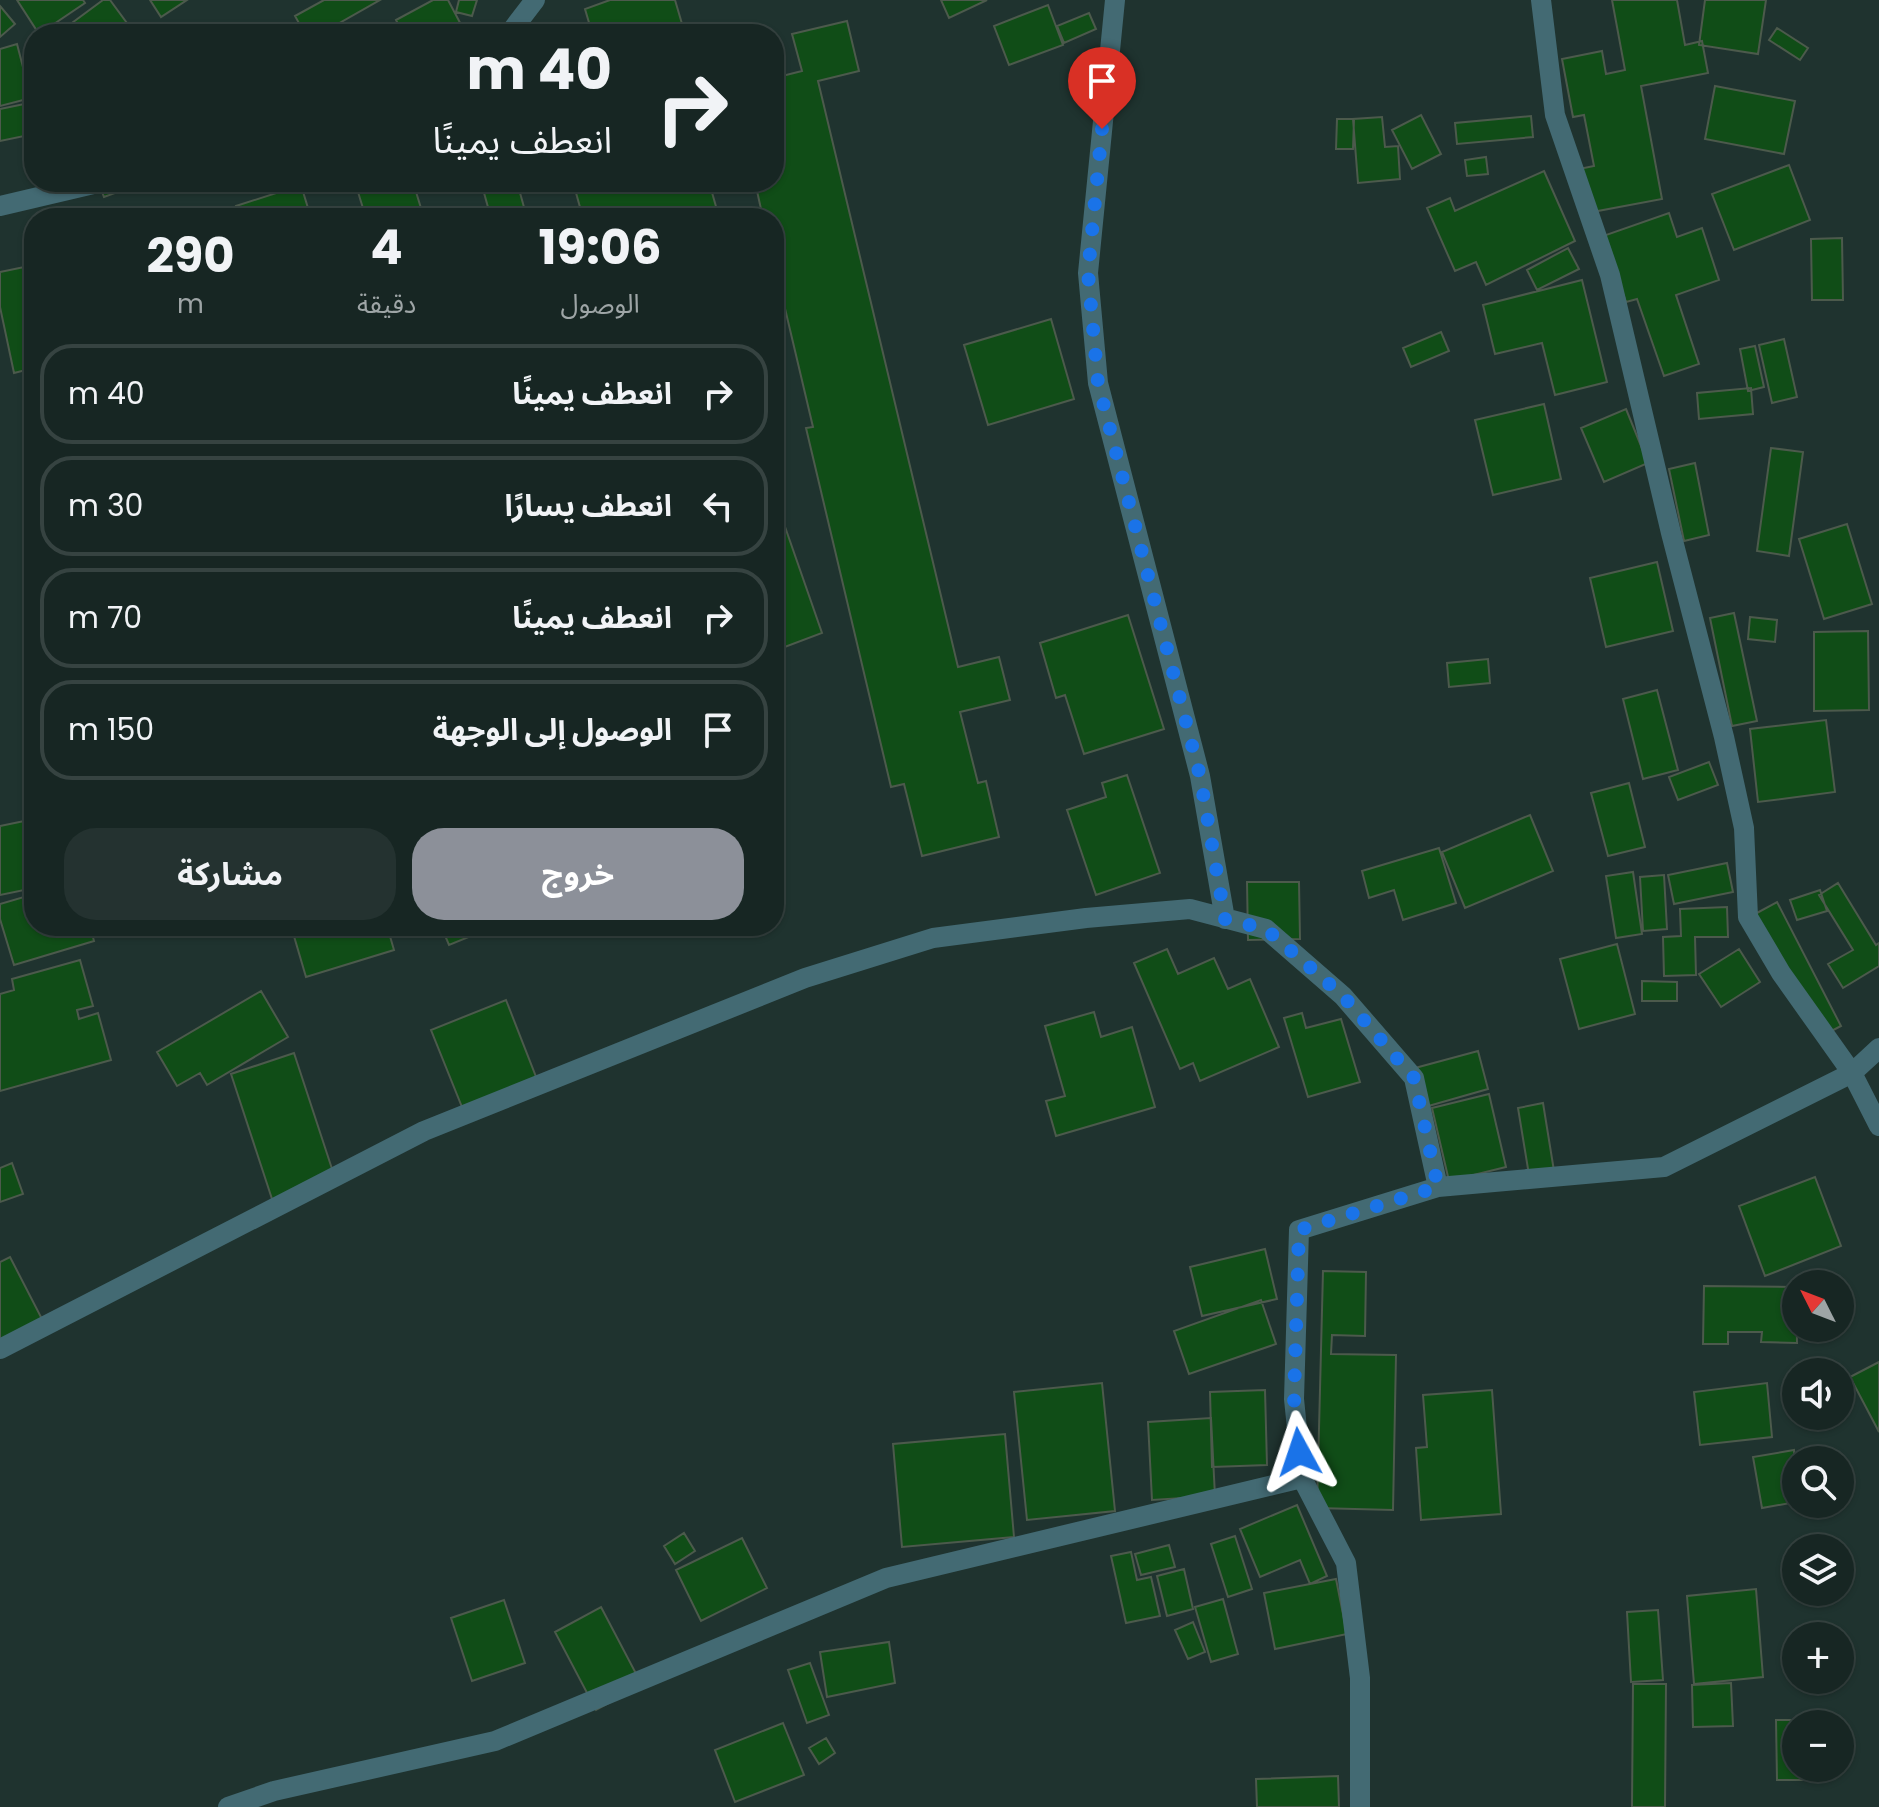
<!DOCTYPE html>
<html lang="ar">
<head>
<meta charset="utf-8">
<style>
  :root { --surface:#172623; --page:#243230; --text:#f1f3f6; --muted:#9ea5a6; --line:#364341; --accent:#8c9099 }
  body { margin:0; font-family:Poppins,"Noto Sans Arabic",sans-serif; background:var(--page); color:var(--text); direction:rtl; height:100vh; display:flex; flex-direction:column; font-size:30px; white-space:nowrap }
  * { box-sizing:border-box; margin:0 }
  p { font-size:26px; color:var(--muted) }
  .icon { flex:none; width:44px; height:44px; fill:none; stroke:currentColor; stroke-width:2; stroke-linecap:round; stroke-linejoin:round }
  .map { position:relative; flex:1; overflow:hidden; direction:ltr }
  .sheet { position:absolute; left:24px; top:208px; width:760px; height:728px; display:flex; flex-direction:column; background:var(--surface); border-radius:32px; box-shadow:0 2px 6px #0004,0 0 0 2px var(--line); direction:rtl }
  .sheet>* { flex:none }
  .hud { position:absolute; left:24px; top:24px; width:760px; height:168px; border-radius:32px; box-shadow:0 2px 6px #0004,0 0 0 2px var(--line); direction:rtl; background:#172623; color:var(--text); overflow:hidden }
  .needle { width:52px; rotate:312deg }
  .controls { position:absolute; left:1782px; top:1270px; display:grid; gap:16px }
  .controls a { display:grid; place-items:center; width:72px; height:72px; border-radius:50%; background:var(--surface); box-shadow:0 2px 6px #0004,0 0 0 2px var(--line); font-size:40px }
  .pin { position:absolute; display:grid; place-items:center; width:68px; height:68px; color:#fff; margin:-82px -34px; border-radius:50% 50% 50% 0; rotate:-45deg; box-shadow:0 0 8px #0007 }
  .pin .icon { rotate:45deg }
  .me { position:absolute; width:88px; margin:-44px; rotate:355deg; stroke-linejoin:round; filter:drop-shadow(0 0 6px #0008) }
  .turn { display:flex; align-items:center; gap:28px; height:168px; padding:0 40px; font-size:36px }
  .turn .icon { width:104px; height:104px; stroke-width:2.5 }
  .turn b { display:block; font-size:56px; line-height:68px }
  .eta { display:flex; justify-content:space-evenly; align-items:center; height:136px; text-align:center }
  .eta b { font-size:48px; font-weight:700; line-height:56px }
  .action { display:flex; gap:16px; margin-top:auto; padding:16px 40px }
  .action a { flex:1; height:92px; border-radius:32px; background:var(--accent); color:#fff; font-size:32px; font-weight:700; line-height:92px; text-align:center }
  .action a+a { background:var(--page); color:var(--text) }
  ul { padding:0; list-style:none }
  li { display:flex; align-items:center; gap:24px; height:100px; margin:0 16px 12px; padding:0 24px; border:4px solid var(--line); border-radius:32px }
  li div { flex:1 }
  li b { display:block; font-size:30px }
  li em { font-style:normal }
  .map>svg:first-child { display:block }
</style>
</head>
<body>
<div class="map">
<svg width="1879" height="1807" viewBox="0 0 1879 1807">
  <rect width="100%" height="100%" fill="#1f332f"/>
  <path fill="#104d17" stroke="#4c5a4c" stroke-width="2" d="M17 0H83L85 3 39 34Z
    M103 0H110L135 34H57Z
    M150 0H187L161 17Z
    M324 0H380L320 34H305L295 16Z
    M433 0H448L466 34H403L396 20Z
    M459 0H477L472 16 456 12Z
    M675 0 685 34H562L590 26 585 9 610 0Z
    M941 0H987L949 18Z
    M1612 0H1677L1685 45 1702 41 1708 73 1641 86 1662 199 1587 213 1579 169 1594 166 1584 115 1573 117 1562 59 1602 51 1606 74 1625 70Z
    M1705 0H1766L1758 54 1699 45Z
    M1048 5 1063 45 1009 65 994 26Z
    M0 6 15 24 0 37Z
    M1089 13 1096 29 1064 43 1057 26Z
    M847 21 859 71 818 81 958 667 999 657 1010 700 960 712 978 783 986 781 999 837 922 856 904 784 891 787 806 428 813 427 774 262V218H763L755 182H774V78L802 71 792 34Z
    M1777 28 1808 48 1800 60 1769 40Z
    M17 44 31 98 0 106V49Z
    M1715 86 1795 101 1784 154 1705 139Z
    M34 102V134L0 141V109Z
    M1421 115 1441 154 1412 169 1392 130Z
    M1531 116 1533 137 1457 144 1455 123Z
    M1382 117 1385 147 1398 146 1400 179 1358 183 1353 119Z
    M1337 119H1354L1353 149H1336Z
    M1486 157 1488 174 1467 176 1465 160Z
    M1789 165 1810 220 1734 250 1712 194Z
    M1544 171 1575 241 1486 285 1476 262 1455 271 1427 208 1450 198 1455 211Z
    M98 182H145L104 197Z
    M389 182H413L424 218H366L358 192Z
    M481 182H517L527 218H491Z
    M573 182H709L719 217 583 218Z
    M301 185 311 218H239L236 206Z
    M1669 213 1677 237 1702 228 1719 280 1676 295 1699 364 1664 376 1637 299 1626 302 1603 236Z
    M1842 238 1843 300H1812L1811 239Z
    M1568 248 1579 269 1537 290 1527 270Z
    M34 265V368L14 373 0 307V272Z
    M1582 280 1607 382 1555 395 1542 343 1495 354 1483 305Z
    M1051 319 1074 399 988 425 964 345Z
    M1441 332 1449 351 1411 367 1403 348Z
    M1784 339 1797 397 1772 403 1759 345Z
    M1755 346 1764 387 1748 391 1740 349Z
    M1751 388 1753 414 1699 419 1697 393Z
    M1544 404 1561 479 1493 495 1475 420Z
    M1626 409 1648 463 1604 482 1581 428Z
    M1771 448 1803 452 1789 556 1757 551Z
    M1695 463 1709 535 1684 541 1669 469Z
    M783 521 822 633 774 651V524Z
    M1847 524 1872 604 1824 619 1799 539Z
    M1657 562 1673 631 1606 647 1590 578Z
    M1734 613 1757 721 1732 726 1710 618Z
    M1128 615 1164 729 1084 754 1065 695 1056 698 1040 643Z
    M1750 617 1777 620 1775 642 1748 639Z
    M1868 631 1869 710 1814 711V632Z
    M1488 659 1490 683 1449 687 1447 663Z
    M1657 690 1678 770 1643 779 1623 699Z
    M1826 720 1835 792 1758 802 1750 729Z
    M1709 762 1718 785 1678 800 1669 777Z
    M1127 775 1160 873 1096 895 1067 810 1106 797 1102 783Z
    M1629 783 1645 847 1608 856 1591 793Z
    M1530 815 1553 871 1465 908 1442 852Z
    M34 819V888L0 895V826Z
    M1439 848 1456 903 1403 920 1394 890 1369 898 1362 871Z
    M1727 863 1733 892 1674 904 1668 875Z
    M1633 872 1642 934 1616 938 1606 876Z
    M1664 875 1667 929 1643 931 1640 877Z
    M1247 882H1299L1300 939 1248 940Z
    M1838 883 1876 945 1879 943V966L1843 988 1828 964 1853 950 1819 895Z
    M1820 890 1827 911 1797 920 1790 900Z
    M34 894V926H90L94 941 14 965 0 919V904Z
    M1777 902 1841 1026 1820 1037 1755 914Z
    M1727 907 1728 937H1695L1696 975 1664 976 1663 937 1681 936 1680 909Z
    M291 926H387L394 950 306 977Z
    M441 926H478L481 932 449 945Z
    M1617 944 1635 1014 1579 1029 1560 959Z
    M1167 949 1178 974 1214 958 1228 989 1250 979 1279 1047 1200 1081 1193 1063 1180 1069 1134 963Z
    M1739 949 1760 982 1721 1007 1699 974Z
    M80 960 93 1006 77 1010 79 1019 98 1013 111 1060 0 1091V994L14 990 12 979Z
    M1642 981 1677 982V1001H1642Z
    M261 991 288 1037 207 1085 200 1073 177 1086 157 1052Z
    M506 1000 540 1087 466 1117 431 1030Z
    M1094 1012 1101 1037 1132 1027 1155 1107 1056 1136 1046 1101 1065 1096 1045 1026Z
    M1302 1013 1306 1028 1341 1019 1360 1082 1308 1097 1284 1018Z
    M1478 1051 1488 1089 1425 1107 1415 1068Z
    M294 1053 336 1181 273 1202 231 1074Z
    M1489 1094 1506 1167 1449 1181 1432 1108Z
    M1543 1103 1554 1171 1529 1175 1518 1108Z
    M12 1163 23 1194 0 1202V1168Z
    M1815 1177 1841 1246 1765 1276 1739 1206Z
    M1265 1249 1277 1299 1202 1316 1190 1267Z
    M10 1257 42 1319 0 1341V1262Z
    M1323 1271 1366 1272 1365 1336 1332 1335 1331 1354 1396 1355 1393 1510 1317 1508Z
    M1704 1286 1796 1287 1797 1343 1761 1342 1762 1332H1728V1344H1703Z
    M1261 1300 1276 1344 1189 1374 1174 1331Z
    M1879 1362V1432L1850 1377Z
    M1102 1383 1115 1511 1027 1520 1014 1392Z
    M1767 1383 1772 1437 1700 1445 1694 1392Z
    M1265 1390 1267 1465 1212 1467 1210 1392Z
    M1492 1390 1501 1514 1421 1520 1416 1448 1427 1447 1423 1395Z
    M1211 1418 1215 1496 1152 1500 1148 1422Z
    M1005 1434 1014 1537 902 1547 893 1444Z
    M1794 1450 1796 1502 1762 1508 1753 1457Z
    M1297 1505 1327 1576 1310 1584 1300 1560 1260 1577 1240 1529Z
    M684 1533 695 1551 675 1564 664 1546Z
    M1235 1536 1252 1589 1228 1597 1211 1544Z
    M742 1538 767 1588 701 1621 676 1570Z
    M1169 1545 1175 1567 1141 1575 1135 1554Z
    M1131 1552 1137 1580 1151 1577 1160 1616 1126 1623 1111 1556Z
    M1184 1569 1193 1609 1167 1616 1157 1576Z
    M1336 1579 1347 1634 1275 1649 1264 1593Z
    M1756 1589 1763 1677 1694 1684 1687 1596Z
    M1223 1599 1238 1654 1211 1662 1195 1607Z
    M504 1600 525 1663 472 1681 451 1618Z
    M601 1607 642 1685 596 1710 555 1632Z
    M1658 1610 1663 1680 1631 1682 1627 1612Z
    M1193 1622 1205 1652 1188 1659 1175 1630Z
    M889 1642 895 1683 827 1697 820 1652Z
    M810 1663 829 1715 807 1723 788 1670Z
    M1731 1683 1733 1726 1693 1727 1692 1685Z
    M1633 1684H1666L1665 1807H1632Z
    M1776 1720H1805V1724H1796V1768H1805V1780H1777Z
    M783 1723 804 1775 735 1802 715 1750Z
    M826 1738 835 1753 819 1764 809 1748Z
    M1338 1776 1339 1807H1257L1256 1779Z"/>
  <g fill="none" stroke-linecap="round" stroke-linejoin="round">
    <path stroke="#436a73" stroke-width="20" d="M1115 0 1088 273 1098 383 1200 776 1225 919
      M1541 0 1555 115 1610 275 1671 533 1724 737 1744 828 1748 917 1781 973 1852 1073 1879 1126
      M509 34 535 0
      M0 206 102 182
      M0 1349 424 1131 805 978 933 938 1086 918 1190 909 1266 929 1343 996 1414 1078 1438 1187
      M1302 1478 1346 1563 1360 1678V1807
      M228 1807 274 1791 495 1741 886 1578 1302 1478 1294 1399 1299 1230 1438 1187 1664 1167 1852 1073 1879 1048"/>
  </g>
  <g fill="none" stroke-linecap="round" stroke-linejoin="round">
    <path stroke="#1a73e8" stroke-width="14" stroke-dasharray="0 25.2" d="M1102 129 1088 273 1098 383 1200 776 1225 919 1266 929 1343 996 1414 1078 1438 1187 1299 1230 1294 1399 1299 1452"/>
  </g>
</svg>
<div class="controls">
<a><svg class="needle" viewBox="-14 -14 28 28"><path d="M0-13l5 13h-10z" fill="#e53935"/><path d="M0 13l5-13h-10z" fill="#9ea5a6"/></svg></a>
<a><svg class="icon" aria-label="sound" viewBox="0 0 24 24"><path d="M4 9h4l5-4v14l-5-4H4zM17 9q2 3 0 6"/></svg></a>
<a><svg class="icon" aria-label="search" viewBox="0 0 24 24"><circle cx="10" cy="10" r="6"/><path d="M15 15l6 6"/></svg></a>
<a><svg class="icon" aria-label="layers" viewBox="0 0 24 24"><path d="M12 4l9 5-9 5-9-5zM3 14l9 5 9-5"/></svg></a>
<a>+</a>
<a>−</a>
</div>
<div class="pin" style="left:1102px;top:129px;background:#d93025"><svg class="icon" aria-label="arrive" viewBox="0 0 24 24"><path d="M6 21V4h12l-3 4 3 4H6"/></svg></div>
<svg class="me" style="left:1299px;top:1452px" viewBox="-20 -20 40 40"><path d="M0-17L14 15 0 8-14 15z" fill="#1a73e8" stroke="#fff" stroke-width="4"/></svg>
<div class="hud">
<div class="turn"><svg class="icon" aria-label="right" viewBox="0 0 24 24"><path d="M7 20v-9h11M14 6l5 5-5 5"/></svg><div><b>40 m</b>انعطف يمينًا</div></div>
</div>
<section class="sheet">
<div class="eta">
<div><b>19:06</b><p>الوصول</p></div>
<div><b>4</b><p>دقيقة</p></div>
<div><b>290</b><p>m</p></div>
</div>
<ul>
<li><svg class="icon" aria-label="right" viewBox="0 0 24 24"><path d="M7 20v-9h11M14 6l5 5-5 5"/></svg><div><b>انعطف يمينًا</b></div><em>40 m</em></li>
<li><svg class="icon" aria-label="left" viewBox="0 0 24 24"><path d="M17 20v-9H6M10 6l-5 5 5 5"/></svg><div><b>انعطف يسارًا</b></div><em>30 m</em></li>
<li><svg class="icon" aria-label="right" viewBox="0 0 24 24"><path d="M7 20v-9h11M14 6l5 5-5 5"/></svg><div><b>انعطف يمينًا</b></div><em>70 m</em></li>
<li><svg class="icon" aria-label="arrive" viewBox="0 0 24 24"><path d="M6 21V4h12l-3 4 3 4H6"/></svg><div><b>الوصول إلى الوجهة</b></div><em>150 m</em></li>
</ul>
<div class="action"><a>خروج</a><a>مشاركة</a></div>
</section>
</div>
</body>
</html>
